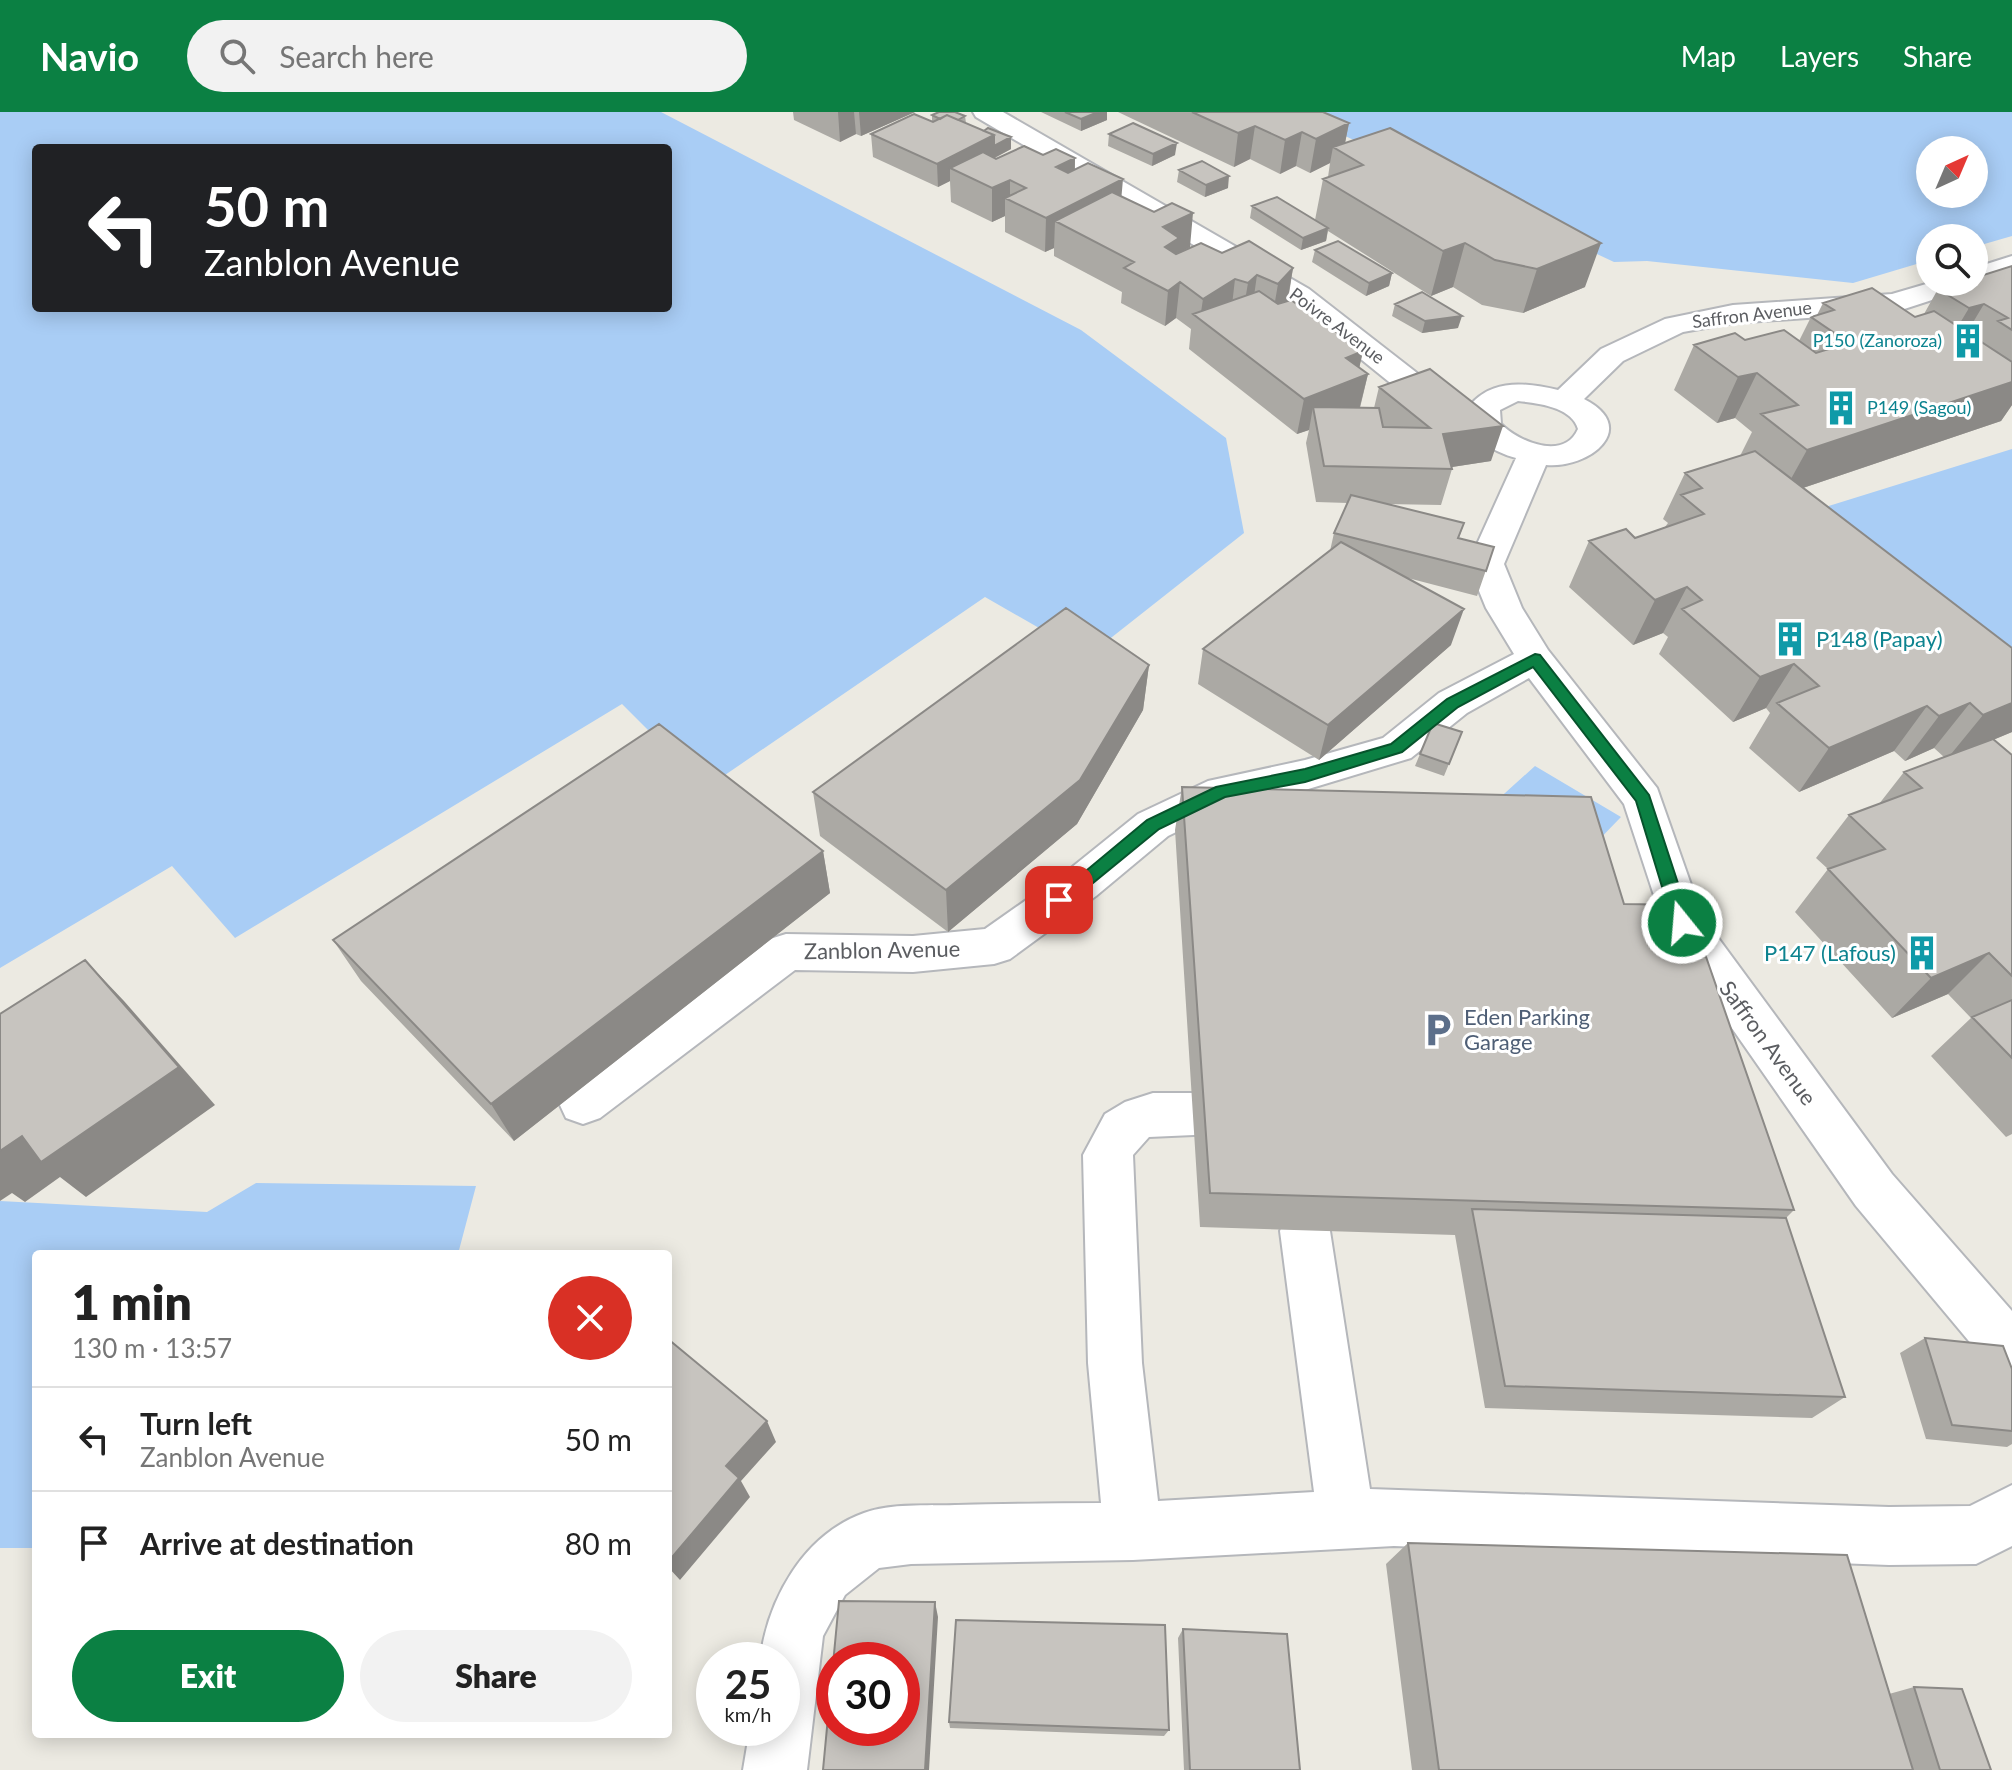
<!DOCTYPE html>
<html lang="en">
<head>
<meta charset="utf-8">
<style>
  :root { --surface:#fff; --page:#f2f2f2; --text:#222; --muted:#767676; --line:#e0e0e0; --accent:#0b8043 }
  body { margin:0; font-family:Lato,sans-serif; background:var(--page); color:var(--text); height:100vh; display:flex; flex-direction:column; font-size:30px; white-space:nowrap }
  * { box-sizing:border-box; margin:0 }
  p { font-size:26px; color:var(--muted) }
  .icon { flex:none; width:44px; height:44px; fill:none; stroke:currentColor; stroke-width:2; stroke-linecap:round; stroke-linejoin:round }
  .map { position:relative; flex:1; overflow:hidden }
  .panel { position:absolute; left:32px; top:1138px; width:640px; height:488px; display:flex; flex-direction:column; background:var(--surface); border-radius:8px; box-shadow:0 4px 20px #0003 }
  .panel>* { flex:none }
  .hud { position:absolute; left:32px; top:32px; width:640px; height:168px; border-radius:8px; box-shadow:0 4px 20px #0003; background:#202124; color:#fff; overflow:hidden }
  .needle { width:52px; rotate:44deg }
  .fabs { position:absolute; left:1916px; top:24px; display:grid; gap:16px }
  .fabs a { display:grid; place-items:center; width:72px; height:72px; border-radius:50%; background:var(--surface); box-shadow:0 4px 20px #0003; font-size:40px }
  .speed { position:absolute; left:696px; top:1530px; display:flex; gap:16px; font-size:40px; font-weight:700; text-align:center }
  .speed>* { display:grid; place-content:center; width:104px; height:104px; border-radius:50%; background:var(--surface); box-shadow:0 4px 20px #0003; line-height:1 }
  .speed small { font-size:20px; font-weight:400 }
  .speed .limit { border:12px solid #d22; background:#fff; color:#111 }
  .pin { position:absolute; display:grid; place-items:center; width:68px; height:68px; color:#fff; margin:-34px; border-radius:16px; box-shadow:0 4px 12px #0006 }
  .me { position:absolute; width:88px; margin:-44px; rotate:343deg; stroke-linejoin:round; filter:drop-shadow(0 0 6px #0008) }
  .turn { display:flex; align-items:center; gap:28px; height:168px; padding:0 40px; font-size:36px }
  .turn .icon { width:104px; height:104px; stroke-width:2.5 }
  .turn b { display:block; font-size:56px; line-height:68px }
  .round { display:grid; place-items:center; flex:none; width:84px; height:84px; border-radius:42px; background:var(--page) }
  .summary { display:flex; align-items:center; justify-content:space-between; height:136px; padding:0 40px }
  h1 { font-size:48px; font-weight:800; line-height:60px }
  .primary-button { display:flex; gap:16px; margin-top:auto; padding:16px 40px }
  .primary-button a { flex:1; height:92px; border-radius:48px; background:var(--accent); color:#fff; font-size:32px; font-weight:800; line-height:92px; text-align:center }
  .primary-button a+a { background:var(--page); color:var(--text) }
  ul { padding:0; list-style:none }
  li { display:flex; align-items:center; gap:24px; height:104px; padding:0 40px; border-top:2px solid var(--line) }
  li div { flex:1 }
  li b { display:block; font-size:30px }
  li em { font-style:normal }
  header { display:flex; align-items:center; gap:48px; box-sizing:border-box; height:112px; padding:0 40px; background:var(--accent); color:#fff }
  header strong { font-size:38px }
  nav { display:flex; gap:44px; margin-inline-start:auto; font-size:28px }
  .search { width:560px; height:72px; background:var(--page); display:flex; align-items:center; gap:20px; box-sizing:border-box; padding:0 28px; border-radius:44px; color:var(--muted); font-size:30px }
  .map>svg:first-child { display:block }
</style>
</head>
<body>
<header>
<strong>Navio</strong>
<div class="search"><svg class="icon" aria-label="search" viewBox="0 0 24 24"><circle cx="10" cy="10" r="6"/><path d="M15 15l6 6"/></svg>Search here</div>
<nav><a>Map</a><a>Layers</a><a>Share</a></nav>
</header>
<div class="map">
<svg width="2012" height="1658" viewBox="0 0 2012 1658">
  <rect width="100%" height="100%" fill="#eceae2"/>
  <path fill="#a9cdf5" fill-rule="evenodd" d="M0 0H661L1081 218 1226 326 1244 421 1088 544 985 485 706 676 622 592 235 826 172 754 0 856ZM36 36H668V196H36Z
    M1294 0H2012V124L1974 135V126H1930V148L1853 171 1647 149 1614 150ZM1930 38H1974V82H1930Z
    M2012 337V548L1819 397Z
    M1535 654 1621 705 1589 738 1484 700Z
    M256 1071 476 1074 458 1142H36V1436H0V1089L207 1100Z"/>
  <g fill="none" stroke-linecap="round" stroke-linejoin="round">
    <g stroke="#b5b7bb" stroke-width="4">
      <path id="minor" d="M973 0H1003L1309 177 1426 268 1471 292C1494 266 1528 271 1558 278L1601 237 1665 207 1733 193 1892 182 1933 170H1974V156L2012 144V162L1895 200 1733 211 1683 220 1623 249 1584 287C1641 316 1589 357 1546 353L1504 452 1522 496 1548 538 1657 676 1702 804 1892 1062 2012 1199V1265L1993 1258 1856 1094 1667 823 1624 692 1529 566 1467 601 1411 646 1305 678 1231 693 1168 724 1096 784 1010 847 994 852 913 860 795 858 600 1006 583 1012 566 1006 559 991 566 976 770 827 786 822 913 824 985 817 1066 760 1138 702 1208 669 1305 648 1383 626 1439 581 1514 542 1486 496 1468 452 1516 346C1494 340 1470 327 1469 302L1458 304 1447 302 1404 282 1289 189 976 5ZM1518 289C1538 291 1572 295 1578 317 1564 349 1519 330 1501 312L1500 298Z
        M1153 981H1194L1211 987 1218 1002 1211 1017 1194 1023 1149 1025 1133 1043 1142 1251 1158 1389 1314 1380 1280 1119 1287 1102 1305 1095 1323 1102 1330 1119 1370 1377 1889 1395 1970 1394 2012 1373V1434L1976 1452 1889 1453 1394 1434 1133 1448 911 1452 879 1456 845 1483 823 1524 807 1658H743L750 1616H782V1548H760C768 1487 803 1423 864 1401 891 1391 926 1394 955 1393 1004 1392 1052 1391 1101 1391L1088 1251 1083 1043 1105 1002 1125 990Z"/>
    </g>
    <use href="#minor" fill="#fff" fill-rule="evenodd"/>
  </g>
  <path fill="#aba9a4" d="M793 0H915L861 24 856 22 840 30 794 8Z
    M1041 0H1107V8L1081 19Z
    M1118 0H1323L1349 11 1345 31 1585 175 1523 201 1482 193 1453 175 1431 184 1328 119 1326 129 1301 138 1250 106 1252 94 1315 108 1323 67 1328 65 1330 51 1310 61 1296 54 1280 62 1250 47 1234 55Z
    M932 3 965 4 966 11 984 19 1011 25V37L995 46 996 47 1043 43 1075 46V58L1122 85 1190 135 1293 156 1288 189 1363 239 1359 256 1368 262 1360 296H1374L1379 275 1491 349 1452 355V357L1441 393 1386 392 1464 411 1459 426 1494 435 1477 484 1404 465 1451 533 1319 648 1198 572 1203 537 1330 439 1334 421 1348 391 1316 390 1306 331 1309 318 1297 322 1189 237 1191 217 1176 206 1165 214 1121 191 1122 180 1054 144V136L1045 140 1005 120V104L992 110 951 90 950 69 938 75 873 45 871 22 932 10Z
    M1109 22 1175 43 1152 54 1108 34Z
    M1179 58 1228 76 1205 85 1177 70Z
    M1315 138 1392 161 1389 174 1366 184 1312 150Z
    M2012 154V293L2001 309 1803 376 2012 536V620L1993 628 2012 643V1022L2006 1025 1931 944 1971 906 1948 882 1892 906 1795 800 1828 757 1816 746 1849 703 1879 692 1904 660 1944 645 1934 636 1905 649 1894 639 1799 680 1749 636 1770 601 1766 596 1733 610 1659 542 1668 525 1663 521 1633 533 1569 475 1589 429 1635 426 1665 415 1668 411 1663 407 1685 361 1740 344 1752 320 1735 306 1717 311 1674 278 1694 233 1745 228 1799 229 1811 205 1817 203 1823 191 1915 205 1924 202 1938 177Z
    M1395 192 1458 216 1422 221 1392 204Z
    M1149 553 1143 598 1077 712 948 820 820 724 813 680Z
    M1462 620 1444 664 1415 654 1420 642Z
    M1182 675 1624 792 1794 1098 1786 1106 1845 1285 1812 1306 1485 1296 1455 1123 1200 1115 1175 718Z
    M823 739 830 781 514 1029 361 869 333 828Z
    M1925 1226 2012 1319V1332L2007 1335 1926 1327 1900 1241Z
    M1408 1431 1889 1582 1914 1575 1991 1658H1412L1386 1452Z
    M1183 1517 1300 1658H1184L1178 1526Z
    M949 1610 1169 1618 1164 1624 950 1616Z"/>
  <path fill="#8b8986" d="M838 0H854L856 22 840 30Z
    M859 0H915L861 24Z
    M1098 0H1107V8L1081 19V7Z
    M1349 11 1343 41 1333 35 1330 51 1310 61 1316 27Z
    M1255 14 1250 47 1234 55 1238 21Z
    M1302 20 1296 54 1280 62 1285 28Z
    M994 23V46L950 56V69L938 75 937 52Z
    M1011 25V37L994 46V34Z
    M1177 31 1175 43 1152 54 1153 42Z
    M1075 46 1074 80 1056 55Z
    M1229 64 1228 76 1205 85 1206 73Z
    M1123 67 1120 101 1055 109 1054 136 1045 140 1046 106Z
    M1010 68V88L1005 86V104L992 110V76Z
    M1193 101 1190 135 1160 150 1163 115Z
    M1328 116 1326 129 1301 138 1303 126Z
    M1465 131 1453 175 1431 184 1443 139Z
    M1601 131 1585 175 1523 201 1537 157Z
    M1293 156 1287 191 1272 207 1278 172Z
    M1392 161 1389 174 1366 184 1369 171Z
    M1257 163 1252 198 1242 206 1248 171Z
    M1235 167 1231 202 1200 207 1203 187Z
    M1180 170 1176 206 1165 214 1168 179Z
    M1984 192 1957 237 1942 241 1969 196Z
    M1462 204 1458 216 1422 221 1425 209Z
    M1363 239 1357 266 1368 262 1359 298 1313 295 1309 318 1297 322 1304 287 1346 246Z
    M1757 261 1735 306 1717 311 1738 265Z
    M2012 270V293L2001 309 1782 383 1807 338Z
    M1503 314 1491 349 1439 357 1443 322Z
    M1687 475 1663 521 1633 533 1655 488Z
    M1464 497 1451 533 1319 648 1328 613Z
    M1794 552 1766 596 1733 610 1760 565Z
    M1149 553 1143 598 1077 712 948 820 946 778Z
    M1970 591 1934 636 1905 649 1939 604Z
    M2012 591V620L1947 647 1983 603Z
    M1927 594 1894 639 1799 680 1829 636Z
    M823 739 830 781 514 1029 491 992Z
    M1989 841 1948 882 1892 906 1931 866Z
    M85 848 124 889 215 993 86 1085 60 1065 25 1090 12 1081 0 1089V1039L22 1024Z
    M767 1309 776 1330 741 1369 750 1385 680 1468 668 1455V1450L726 1354Z
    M935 1490 938 1505 929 1658H925Z"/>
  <path fill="#c7c4bf" stroke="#8b8986" stroke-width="2" fill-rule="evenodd" d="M939 0H955L965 4 958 8 947 3 940 7 932 3Z
    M1065 0H1098L1081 7Z
    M1192 0H1323L1349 11 1316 27 1302 20 1285 28 1255 14 1238 21Z
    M914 2 933 10 947 3 994 23 937 52 871 22Z
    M1133 11 1177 31 1153 42 1109 22Z
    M988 16 1011 25 994 34V23L984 19Z
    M1390 16 1601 131 1537 157 1495 148 1465 131 1443 139 1323 67 1363 53 1333 35Z
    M1024 34 1043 43 1056 37 1075 46 1056 55 1068 61 1088 51 1123 67 1046 106 1005 86 1026 76 1010 68 992 76 950 56 983 40 996 47Z
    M1202 49 1229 64 1206 73 1179 58Z
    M1112 80 1154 100 1172 91 1193 101 1163 115 1179 126 1165 135 1176 142 1201 131 1222 141 1249 129 1293 156 1278 172 1257 163 1248 171 1235 167 1203 187 1180 170 1168 179 1124 156 1134 150 1055 109Z
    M1277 85 1328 116 1303 126 1252 94Z
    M1338 129 1392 161 1369 171 1315 138Z
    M2012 154V218L1998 209 2008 206 1984 192 1969 196 1938 177 1960 170H1974V166Z
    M1872 176 1915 205 1934 199 2012 250V270L1807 338 1761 302 1798 293 1757 261 1738 265 1694 233 1735 221 1745 228 1784 218 1816 241 1849 231 1811 205 1834 198 1823 191Z
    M1259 179 1278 192 1291 188 1363 239 1346 246 1368 262 1304 287 1193 202Z
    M1422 180 1462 204 1425 209 1395 192Z
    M1430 257 1503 314 1443 322 1452 357 1324 354 1313 295 1379 296 1383 315 1430 316 1379 275Z
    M1755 339 2012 536V591L1983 603 1970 591 1939 604 1927 594 1829 636 1777 591 1819 574 1794 552 1760 565 1682 497 1702 488 1687 475 1655 488 1589 429 1626 417 1635 426 1704 402 1681 383 1702 376 1685 361Z
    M1351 383 1464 411 1458 426 1494 435 1486 459 1334 421Z
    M1341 430 1464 497 1328 613 1203 537Z
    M1066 496 1149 553 1080 668 946 778 813 680Z
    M1433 611 1462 620 1449 652 1420 642Z
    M659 612 823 739 491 992 333 828Z
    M1993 627 2012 643V864L1989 841 1931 866 1828 757 1885 737 1849 703 1922 676 1904 660Z
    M1182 675 1591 685 1624 792 1688 793 1794 1098 1210 1081Z
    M85 848 179 955 41 1050 22 1024 0 1039V902Z
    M2012 888V946L1972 905Z
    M1472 1097 1786 1106 1845 1285 1505 1274Z
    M1925 1226 2003 1234 2012 1257V1319L1952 1313Z
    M668 1227 767 1309 726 1354 739 1366 668 1450Z
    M1408 1431 1847 1443 1913 1658H1439Z
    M839 1489 935 1490 925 1658H823ZM834 1548H902V1616H834Z
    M956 1508 1165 1513 1169 1618 949 1610Z
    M1183 1517 1287 1522 1300 1658H1190Z
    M1914 1575 1962 1577 1991 1658H1940Z"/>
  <path fill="#0b8043" stroke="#07532c" stroke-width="2" d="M1535 542 1540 543 1649 683 1691 811 1688 817 1682 819 1673 811 1636 689 1533 555 1458 595 1402 640 1305 670 1225 685 1159 717 1066 793 1059 795 1051 788 1147 708 1216 675 1305 657 1391 632 1447 587Z"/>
  <defs>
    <g id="building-bare" transform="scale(2.76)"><path d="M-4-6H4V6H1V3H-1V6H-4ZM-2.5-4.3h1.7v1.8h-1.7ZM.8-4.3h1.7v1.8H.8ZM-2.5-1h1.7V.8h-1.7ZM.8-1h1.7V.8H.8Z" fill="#0f9aa8" stroke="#fff" stroke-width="2.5" paint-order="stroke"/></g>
    <g id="parking-bare" transform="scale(2.76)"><path d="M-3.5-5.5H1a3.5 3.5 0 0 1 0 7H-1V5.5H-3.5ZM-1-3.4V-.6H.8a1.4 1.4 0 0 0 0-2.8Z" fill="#5c6f8a" stroke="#fff" stroke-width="2.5" paint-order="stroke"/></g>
  </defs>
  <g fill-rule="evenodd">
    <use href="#building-bare" x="1968" y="229"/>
    <use href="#building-bare" x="1841" y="296"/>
    <use href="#building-bare" x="1790" y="527"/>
    <use href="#building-bare" x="1922" y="841"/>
    <use href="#parking-bare" x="1438" y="918"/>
  </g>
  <g text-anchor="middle" stroke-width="6" stroke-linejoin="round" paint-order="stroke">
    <g font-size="18" fill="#5b5d61" stroke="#fff">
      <text transform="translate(1752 203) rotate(-7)" y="6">Saffron Avenue</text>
      <text transform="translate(1337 214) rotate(37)" y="6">Poivre Avenue</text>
    </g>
    <g font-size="18" fill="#0d838f" stroke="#fff" text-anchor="end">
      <text x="1942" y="235">P150 (Zanoroza)</text>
      <text x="1867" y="302" text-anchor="start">P149 (Sagou)</text>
    </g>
    <g font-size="22" fill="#0d838f" stroke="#fff" text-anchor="start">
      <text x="1816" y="535">P148 (Papay)</text>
      <text x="1896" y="849" text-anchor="end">P147 (Lafous)</text>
    </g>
    <g font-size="22" fill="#5b5d61" stroke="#fff">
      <text transform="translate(882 838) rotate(-1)" y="8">Zanblon Avenue</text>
      <text transform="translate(1768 931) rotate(54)" y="8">Saffron Avenue</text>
    </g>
    <g font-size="22" fill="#4e5e75" stroke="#fff" text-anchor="start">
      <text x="1464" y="913">Eden Parking<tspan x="1464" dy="25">Garage</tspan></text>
    </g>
  </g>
</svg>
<div class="fabs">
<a><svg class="needle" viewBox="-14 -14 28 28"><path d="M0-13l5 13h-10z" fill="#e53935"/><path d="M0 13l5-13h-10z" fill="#767676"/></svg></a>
<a><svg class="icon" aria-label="search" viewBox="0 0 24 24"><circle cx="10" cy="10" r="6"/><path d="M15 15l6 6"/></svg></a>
</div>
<div class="speed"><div>25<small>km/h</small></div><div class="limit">30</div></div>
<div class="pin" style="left:1059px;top:788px;background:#d93025"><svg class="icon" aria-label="arrive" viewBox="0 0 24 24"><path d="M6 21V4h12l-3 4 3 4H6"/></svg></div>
<svg class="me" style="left:1682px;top:811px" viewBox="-20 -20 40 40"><circle r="17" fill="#0b8043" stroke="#fff" stroke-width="3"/><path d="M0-11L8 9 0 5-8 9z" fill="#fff"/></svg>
<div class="hud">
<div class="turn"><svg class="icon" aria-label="left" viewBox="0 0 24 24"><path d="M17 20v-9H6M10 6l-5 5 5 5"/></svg><div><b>50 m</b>Zanblon Avenue</div></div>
</div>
<section class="panel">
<div class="summary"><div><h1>1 min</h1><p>130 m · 13:57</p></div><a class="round" style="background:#d93025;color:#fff"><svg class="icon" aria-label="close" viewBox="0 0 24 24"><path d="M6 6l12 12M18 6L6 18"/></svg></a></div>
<ul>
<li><svg class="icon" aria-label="left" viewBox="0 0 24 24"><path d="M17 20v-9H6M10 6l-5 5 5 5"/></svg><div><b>Turn left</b><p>Zanblon Avenue</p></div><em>50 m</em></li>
<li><svg class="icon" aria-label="arrive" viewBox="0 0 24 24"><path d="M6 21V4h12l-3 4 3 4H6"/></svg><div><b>Arrive at destination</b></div><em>80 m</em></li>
</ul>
<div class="primary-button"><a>Exit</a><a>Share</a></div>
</section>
</div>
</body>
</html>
